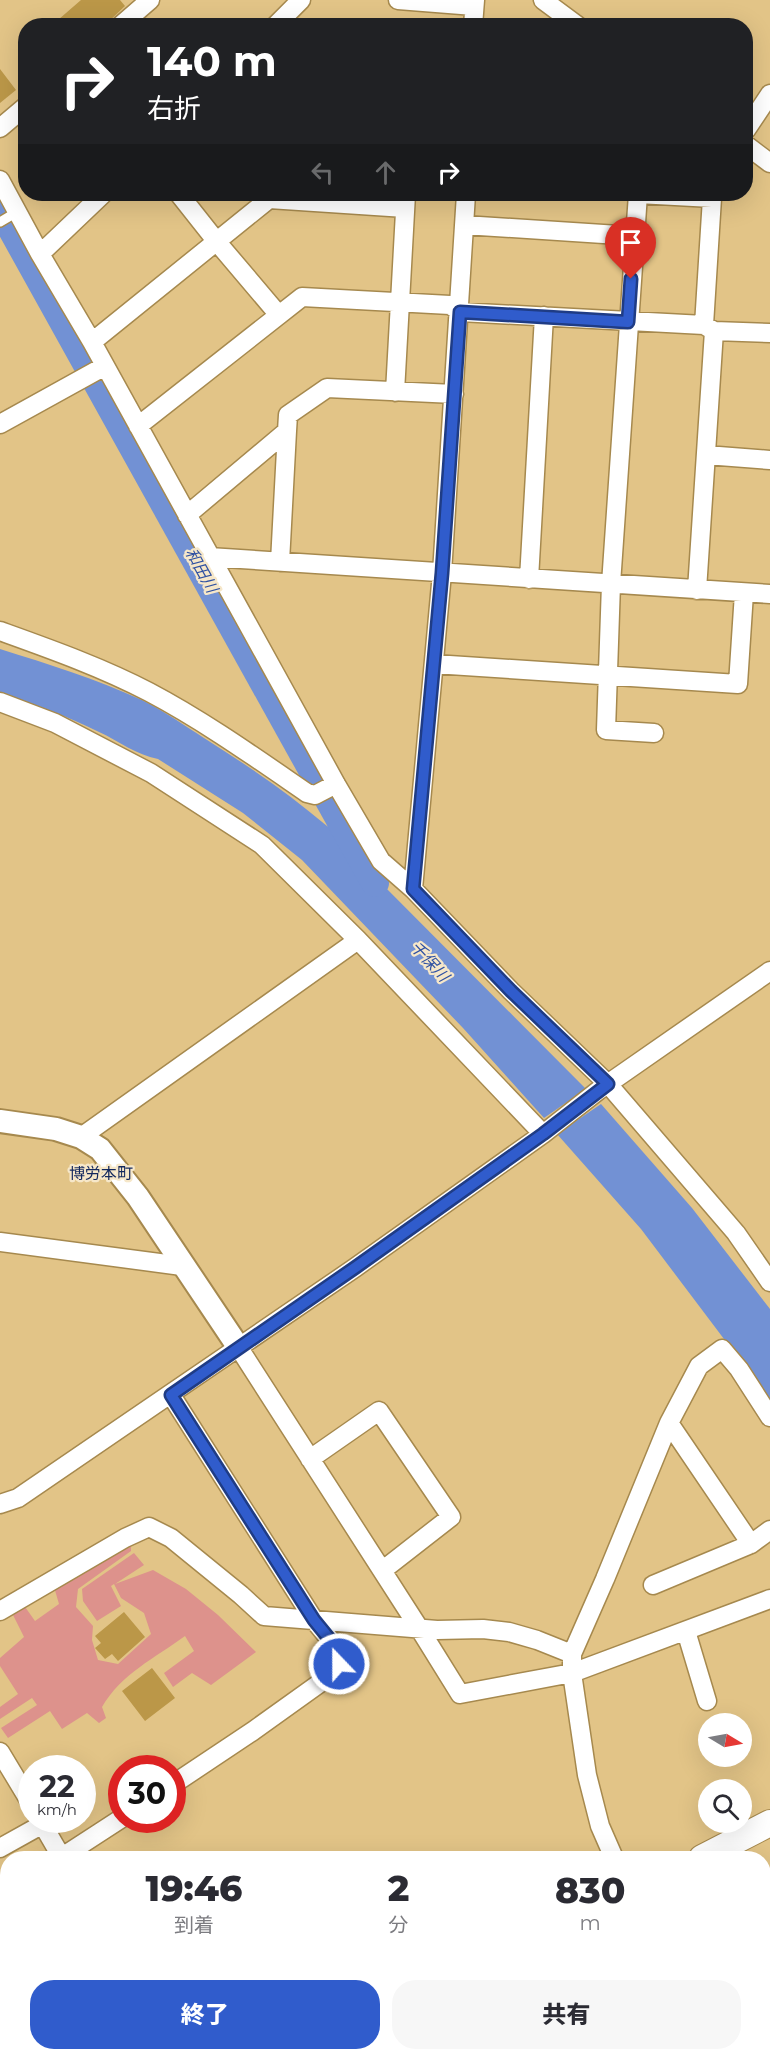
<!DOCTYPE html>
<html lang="ja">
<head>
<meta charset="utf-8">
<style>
  :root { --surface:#fff; --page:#f7f7f7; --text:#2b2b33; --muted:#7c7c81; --accent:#305ccc }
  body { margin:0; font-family:Montserrat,"Noto Sans JP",sans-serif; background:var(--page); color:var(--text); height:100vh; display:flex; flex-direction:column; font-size:22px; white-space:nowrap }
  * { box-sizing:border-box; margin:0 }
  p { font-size:20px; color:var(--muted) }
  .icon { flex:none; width:33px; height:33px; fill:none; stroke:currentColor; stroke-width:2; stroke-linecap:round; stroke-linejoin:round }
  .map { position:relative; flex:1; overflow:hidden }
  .panel { position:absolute; left:0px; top:1851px; width:771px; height:210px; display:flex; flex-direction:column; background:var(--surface); border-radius:24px 24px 0 0; box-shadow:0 6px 24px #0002 }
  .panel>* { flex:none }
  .banner { position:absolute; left:18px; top:18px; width:735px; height:183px; border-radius:24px; box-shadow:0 6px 24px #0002; background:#202124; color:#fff; overflow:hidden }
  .needle { width:39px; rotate:100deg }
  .buttons { position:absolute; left:698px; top:1713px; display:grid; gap:12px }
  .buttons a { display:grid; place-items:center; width:54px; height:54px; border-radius:50%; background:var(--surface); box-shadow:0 6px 24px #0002; font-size:30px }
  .speed { position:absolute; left:18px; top:1755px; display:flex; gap:12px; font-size:30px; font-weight:700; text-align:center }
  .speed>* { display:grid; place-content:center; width:78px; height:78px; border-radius:50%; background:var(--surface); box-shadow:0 6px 24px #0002; line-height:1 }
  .speed small { font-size:15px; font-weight:400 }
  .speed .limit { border:9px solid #d22; background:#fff; color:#111 }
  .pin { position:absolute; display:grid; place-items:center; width:51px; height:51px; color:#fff; margin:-62px -26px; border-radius:50% 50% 50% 0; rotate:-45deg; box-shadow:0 0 6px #0007 }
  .pin .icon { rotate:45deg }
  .me { position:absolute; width:66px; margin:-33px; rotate:338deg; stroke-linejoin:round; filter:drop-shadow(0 0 4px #0008) }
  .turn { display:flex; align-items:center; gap:21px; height:126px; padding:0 30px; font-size:27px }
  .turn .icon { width:78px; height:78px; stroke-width:2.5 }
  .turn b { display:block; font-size:42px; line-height:51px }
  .lanes { display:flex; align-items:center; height:57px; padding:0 30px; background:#0003; justify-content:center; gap:30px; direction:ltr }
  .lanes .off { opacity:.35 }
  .eta { display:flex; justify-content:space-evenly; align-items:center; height:102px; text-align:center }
  .eta b { font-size:36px; font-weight:800; line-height:42px }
  .cta { display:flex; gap:12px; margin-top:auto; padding:12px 30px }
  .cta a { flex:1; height:69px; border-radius:24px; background:var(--accent); color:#fff; font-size:24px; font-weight:800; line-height:69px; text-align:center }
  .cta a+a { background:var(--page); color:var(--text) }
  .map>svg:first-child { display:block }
</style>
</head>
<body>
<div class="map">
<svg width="770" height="2061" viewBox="0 0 770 2061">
  <rect width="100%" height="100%" fill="#e2c487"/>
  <path fill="#dd928c" d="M124 1543 131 1545V1551L78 1589 76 1607 93 1626 92 1640 98 1660 118 1664 151 1634 144 1613 121 1598 114 1584 111 1586 121 1606 97 1621 83 1601 82 1589 134 1553 144 1565 115 1584 153 1570 186 1589 218 1615 256 1652 211 1685 192 1673 173 1687 164 1673 194 1651 185 1636C155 1658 121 1674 102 1707L106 1718 99 1723 87 1713 62 1729 50 1711 8 1738 1 1728 37 1705 32 1698 0 1719V1707L18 1694 0 1666V1658L24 1637 13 1615 23 1604 35 1621 59 1604 54 1587Z"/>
  <path fill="#7291d4" d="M0 649C48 664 96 679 142 700 164 711 184 725 204 738 247 765 288 793 327 826L332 829 339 827 354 849 383 878 381 883 586 1089 544 1118 463 1028 302 860 243 813 158 759C136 755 119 741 99 732 67 716 34 704 0 693Z
    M601 1104 692 1208 770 1309V1400L641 1229 557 1134Z"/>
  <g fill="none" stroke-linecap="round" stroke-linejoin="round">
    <path stroke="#7291d4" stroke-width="28" d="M0 208 375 883"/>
  </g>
  <path fill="#bb9748" d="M81 0H120L125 6 104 26H51Z
    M0 69 16 90 0 103Z
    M124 1612 145 1637 118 1661 112 1654 105 1659 95 1648 101 1643 95 1636Z
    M152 1668 175 1698 145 1721 122 1691Z"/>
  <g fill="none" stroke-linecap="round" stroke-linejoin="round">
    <g stroke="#a6894e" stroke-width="12">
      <path id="service" d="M0 222 17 212"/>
    </g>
    <g stroke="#a6894e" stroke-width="21">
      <path id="minor" d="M398 0 474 6
        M543 0 578 26
        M120 26 150 0
        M275 26 301 0
        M473 26 475 0
        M0 128 26 106
        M746 130 770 94
        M746 145 770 163
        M0 180 40 254 92 342 336 784 381 861 413 889 511 991 608 1084 736 1233 770 1282
        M179 194 217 242 278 314
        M638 194 611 584 606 730 654 733
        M638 194 712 198 704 325
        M464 225 634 236
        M40 254 103 194
        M92 342 269 199 405 208
        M395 392 406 194
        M0 424 105 366
        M138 426 302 297 450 305 460 312 704 325 714 331 770 333
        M706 455 770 460
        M187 515 287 431 288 415 327 388 454 394
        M209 557 770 594
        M280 562 287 431
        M529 579 544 316
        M697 590 714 331
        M0 631C50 649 101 667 149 692 204 721 256 758 307 793L315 795 336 784
        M434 664 738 684 744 593
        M0 702 55 723 151 773 262 845 358 940 543 1134
        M413 889 442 573 466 194
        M81 1137 358 940
        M0 1242 182 1266
        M239 1348 419 1628 460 1694 572 1673 770 1599
        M171 1395 314 1620 336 1647 339 1664 327 1678 253 1731 172 1785
        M310 1459 379 1411 451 1517 383 1570
        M0 1504 18 1498 356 1267 543 1134 599 1090 770 971
        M751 1544 669 1423 699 1366 722 1349 739 1369 770 1417
        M653 1585 751 1544 770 1530
        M0 1611 125 1538 149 1527 171 1538 241 1595 264 1616 437 1630 483 1629 509 1632 537 1640 572 1654V1673L587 1775 600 1826 614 1858
        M686 1631 707 1701
        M572 1654 605 1579 669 1423
        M0 1752 32 1805
        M40 1820 62 1858
        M0 1848 43 1824
        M62 1857 122 1818
        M764 2039 770 2044
        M173 2054 177 2061
        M395 2054 398 2061
        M642 2054 649 2061"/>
    </g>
    <g stroke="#a6894e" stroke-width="26">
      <path id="tertiary" d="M0 1121 56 1129 81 1137 100 1149 138 1197 239 1348"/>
    </g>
    <g stroke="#a6894e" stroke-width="28">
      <path id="secondary" d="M702 1858 770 1823
        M237 2061 248 2054"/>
    </g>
    <use href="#service" stroke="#fff" stroke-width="9"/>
    <use href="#minor" stroke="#fff" stroke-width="18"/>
    <use href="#tertiary" stroke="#fff" stroke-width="22"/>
    <use href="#secondary" stroke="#fff" stroke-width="26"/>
  </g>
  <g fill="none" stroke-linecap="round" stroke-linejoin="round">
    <g stroke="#1f3c85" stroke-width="15">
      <path id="route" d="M339 1664 336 1647 314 1620 171 1395 356 1267 543 1134 608 1084 511 991 413 889 442 573 460 312 628 322 631 279"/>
    </g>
    <use href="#route" stroke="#305ccc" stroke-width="10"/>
  </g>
  <g text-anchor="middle" stroke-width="4.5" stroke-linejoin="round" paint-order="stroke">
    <g font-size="16" font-style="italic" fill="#2f51a2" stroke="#f6e7c9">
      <text transform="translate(202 570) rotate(61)" y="6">和田川</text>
      <text transform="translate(430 961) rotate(47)" y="6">千保川</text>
    </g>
    <g font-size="16" fill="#13285e" stroke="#f6e7c9">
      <text x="101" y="1179">博労本町</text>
    </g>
  </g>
</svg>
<div class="buttons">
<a><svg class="needle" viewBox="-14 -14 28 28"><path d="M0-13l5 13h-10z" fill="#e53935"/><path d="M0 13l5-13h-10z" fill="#7c7c81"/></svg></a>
<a><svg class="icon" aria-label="search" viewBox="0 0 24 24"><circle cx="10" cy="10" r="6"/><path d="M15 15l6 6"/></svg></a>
</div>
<div class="speed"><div>22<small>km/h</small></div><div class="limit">30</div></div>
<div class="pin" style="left:631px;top:279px;background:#d93025"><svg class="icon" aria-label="arrive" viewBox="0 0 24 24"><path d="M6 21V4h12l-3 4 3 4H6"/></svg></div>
<svg class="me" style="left:339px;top:1664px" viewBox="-20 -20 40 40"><circle r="17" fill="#305ccc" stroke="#fff" stroke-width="3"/><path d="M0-11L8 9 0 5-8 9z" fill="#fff"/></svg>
<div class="banner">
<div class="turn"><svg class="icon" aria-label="right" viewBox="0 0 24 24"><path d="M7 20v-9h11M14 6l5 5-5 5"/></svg><div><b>140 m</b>右折</div></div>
<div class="lanes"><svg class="icon off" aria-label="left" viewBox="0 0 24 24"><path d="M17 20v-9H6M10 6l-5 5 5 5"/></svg><svg class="icon off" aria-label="ahead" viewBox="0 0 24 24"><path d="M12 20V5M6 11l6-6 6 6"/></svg><svg class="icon" aria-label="right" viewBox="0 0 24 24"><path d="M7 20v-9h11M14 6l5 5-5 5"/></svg></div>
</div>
<section class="panel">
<div class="eta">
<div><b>19:46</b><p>到着</p></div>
<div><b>2</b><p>分</p></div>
<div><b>830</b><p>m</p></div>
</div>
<div class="cta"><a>終了</a><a>共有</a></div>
</section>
</div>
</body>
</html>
